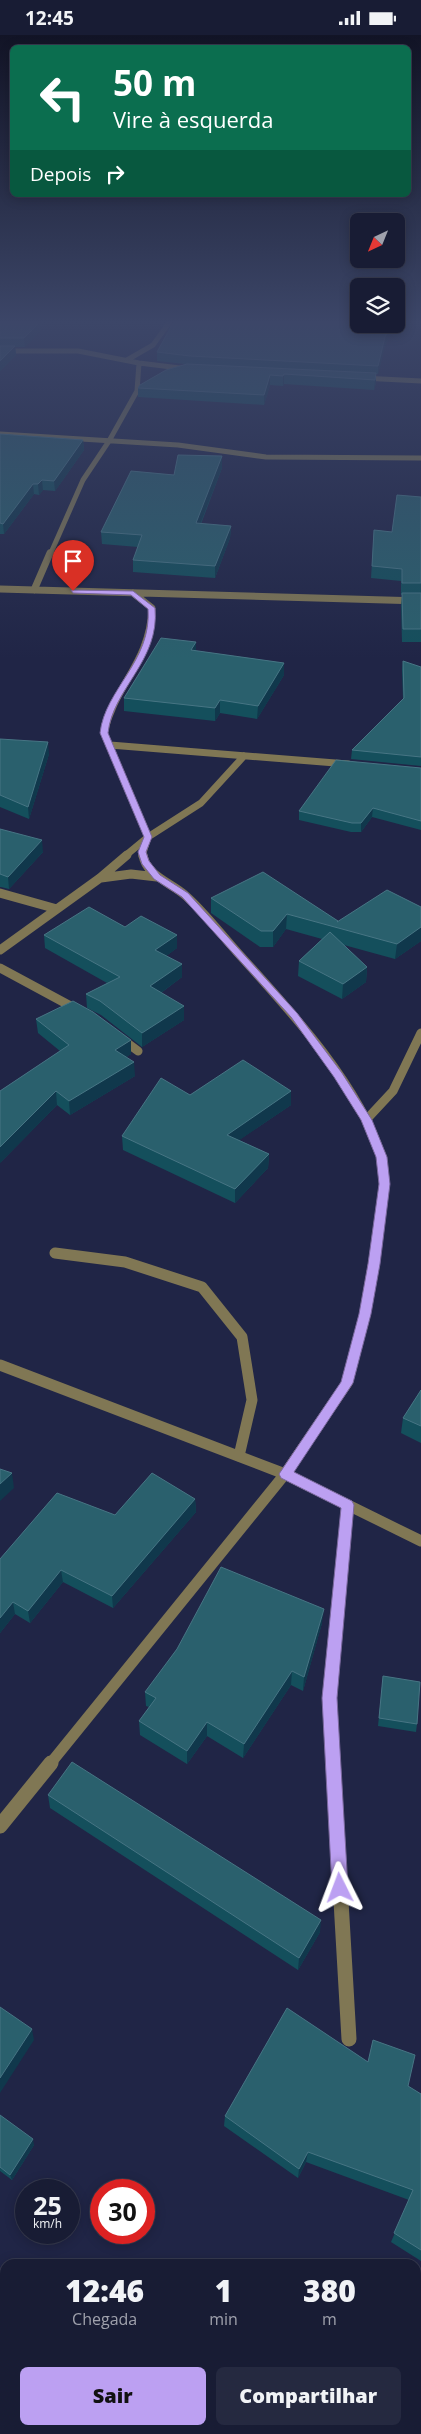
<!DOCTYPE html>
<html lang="pt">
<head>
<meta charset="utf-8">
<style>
  :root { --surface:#181c34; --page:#252940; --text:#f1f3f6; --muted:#9fa1ac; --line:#363a4f; --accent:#bca0f2 }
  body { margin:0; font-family:"Open Sans",sans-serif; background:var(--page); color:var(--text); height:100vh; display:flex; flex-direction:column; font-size:19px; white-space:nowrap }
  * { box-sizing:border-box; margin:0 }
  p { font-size:16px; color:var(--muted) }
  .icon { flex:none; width:28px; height:28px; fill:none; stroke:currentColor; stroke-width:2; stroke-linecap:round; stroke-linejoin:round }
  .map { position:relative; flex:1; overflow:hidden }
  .details { position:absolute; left:0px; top:2224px; width:421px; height:176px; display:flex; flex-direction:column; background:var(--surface); border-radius:15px 15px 0 0; box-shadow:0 2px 12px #0003,0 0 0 1px var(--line) }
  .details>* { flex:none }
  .top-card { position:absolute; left:10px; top:10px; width:401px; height:152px; border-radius:8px; box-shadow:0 2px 12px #0003,0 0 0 1px var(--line); background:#0b6e4f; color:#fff; overflow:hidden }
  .needle { width:32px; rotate:223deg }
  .controls { position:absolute; left:350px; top:178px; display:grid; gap:10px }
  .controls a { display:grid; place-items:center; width:55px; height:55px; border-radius:8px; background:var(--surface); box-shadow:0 2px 12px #0003,0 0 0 1px var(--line); font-size:25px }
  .speed { position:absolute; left:15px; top:2144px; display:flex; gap:10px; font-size:25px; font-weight:700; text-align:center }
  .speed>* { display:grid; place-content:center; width:65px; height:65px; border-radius:50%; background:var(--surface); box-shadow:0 2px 12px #0003,0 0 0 1px var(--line); line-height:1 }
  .speed small { font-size:12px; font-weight:400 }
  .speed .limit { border:8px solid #d22; background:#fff; color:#111 }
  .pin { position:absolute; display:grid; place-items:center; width:42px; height:42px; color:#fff; margin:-51px -21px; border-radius:50% 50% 50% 0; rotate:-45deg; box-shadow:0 0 5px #0007 }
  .pin .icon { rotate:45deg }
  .me { position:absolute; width:55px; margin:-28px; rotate:357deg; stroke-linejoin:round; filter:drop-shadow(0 0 4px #0008) }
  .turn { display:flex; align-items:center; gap:18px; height:105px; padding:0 20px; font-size:22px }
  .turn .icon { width:65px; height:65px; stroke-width:2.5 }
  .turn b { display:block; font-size:35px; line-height:42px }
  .then { display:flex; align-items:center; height:48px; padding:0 20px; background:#0003; gap:10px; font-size:19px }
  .eta { display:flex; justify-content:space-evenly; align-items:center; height:85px; text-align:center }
  .eta b { font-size:30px; font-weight:800; line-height:35px }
  .cta { display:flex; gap:10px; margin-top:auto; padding:10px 20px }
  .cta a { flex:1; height:58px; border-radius:8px; background:var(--accent); color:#111; font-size:20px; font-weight:800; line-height:58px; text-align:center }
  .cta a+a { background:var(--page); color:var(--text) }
  .status { display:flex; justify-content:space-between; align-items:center; height:35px; padding:0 25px; background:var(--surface); direction:ltr }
  .status svg { height:14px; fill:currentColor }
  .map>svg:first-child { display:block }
</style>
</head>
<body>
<div class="status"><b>12:45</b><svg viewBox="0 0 49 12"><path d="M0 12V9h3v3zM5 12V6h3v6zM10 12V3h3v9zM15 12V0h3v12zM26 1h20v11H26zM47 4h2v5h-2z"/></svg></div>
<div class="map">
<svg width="421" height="2399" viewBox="0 0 421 2399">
  <rect width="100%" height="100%" fill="#202546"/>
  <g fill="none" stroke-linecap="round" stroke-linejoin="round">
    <path stroke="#807754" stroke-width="11" d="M55 1218 125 1227 202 1252 242 1302 252 1365 239 1421"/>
    <path stroke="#807754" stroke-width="5" d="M0 316H78L139 328 188 334
      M127 325 153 310 169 288
      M362 343 421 346
      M0 399 178 410 266 422 421 423
      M50 520 83 445 109 406 137 356 139 328"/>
    <path stroke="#807754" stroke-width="7" d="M0 554 421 566
      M34 555 50 518
      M133 558 152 573C150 628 115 649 104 698L148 802 142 821
      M110 710 348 729
      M125 821 148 802 201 768 244 721"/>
    <path stroke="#807754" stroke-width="9" d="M143 820C146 841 172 848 186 861 204 877 220 898 237 917 287 972 359 1049 381 1121 389 1150 379 1186 376 1215
      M101 843 131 839 157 842
      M0 858 57 874
      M0 915 100 843 127 820
      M0 933 78 975
      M122 1004 138 1016
      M366 1085 393 1056 421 998"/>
    <path stroke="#807754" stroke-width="11" d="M0 1330 285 1439 421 1506
      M50 1729 285 1439 347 1348 365 1279 376 1214
      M333 1729 329 1663 347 1470"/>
    <path stroke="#807754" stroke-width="15" d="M333 1728 349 2004
      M0 1791 51 1728"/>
  </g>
  <path fill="#144f5c" d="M0 288H41V295L25 312H15L16 320 0 336Z
    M359 289H396L385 311 378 339H376V348L374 355 284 349 283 351 270 350 264 370 138 362V353L185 329 157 326V317Z
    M0 399 83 405 84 415 55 456 43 455 39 460 34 459 4 499H0Z
    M222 421V433L201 489 231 491 230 503 215 543 133 537V525L138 512 102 509 101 497 174 440Z
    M421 462V607H402L401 571 402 560H401V546L371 543 374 495 392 497Z
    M196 607V616L284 628V640L257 684 220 678 215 686 124 676V663Z
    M403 626 421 632V731L351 724 352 715 403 664 402 635Z
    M0 704 49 719 29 784 0 772Z
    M421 733V795L372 782 361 797H351L299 785V776Z
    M0 794 43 817 9 854 1 852H0Z
    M211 863 338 887 421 872V906L395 924 344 910 367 932 366 947 342 964 298 941 299 926 322 904 286 894 273 912H260L211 878Z
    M125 892 177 900V913L166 921 182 942 161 958 184 985 142 1012 101 980 87 973 86 959 107 948 45 913 44 900Z
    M36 984 131 1019 126 1022 135 1041 70 1080 57 1070 0 1128 60 1016 38 998Z
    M291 1056V1070L239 1105 269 1119 268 1133 235 1168 123 1115 122 1101 190 1060Z
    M421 1355V1408L401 1398 403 1383Z
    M195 1464 196 1477 113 1573 63 1547 30 1588 15 1579 0 1598V1524L115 1480Z
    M322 1588 303 1656 291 1650 243 1723 207 1701 187 1729 140 1700 139 1686 149 1672 146 1671 145 1657Z
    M383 1641 417 1689 416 1697 378 1691Z
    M48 1760 320 1897 298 1935 50 1773Z
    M368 2027 421 2059V2226L391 2207 409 2165 306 2127 298 2143 224 2091 225 2081Z
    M0 2080 34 2110 12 2145 0 2136Z"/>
  <path fill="#10384c" d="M39 288H41V295L25 312 24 303Z
    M392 289H396L385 311 378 339V331L385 302Z
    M15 311 16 320 0 336V326Z
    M376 338V348L374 355 375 345Z
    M284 339V349L283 351V341Z
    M270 340V350L264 370V360Z
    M83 405 84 415 55 456 54 446Z
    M222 421V433L196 500V488Z
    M42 445 43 455 39 460 38 449Z
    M33 449 34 459 4 499 3 489Z
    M231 491 230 503 215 543V531Z
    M196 607V620L191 615Z
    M284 628V640L257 684 258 671Z
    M220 665V678L215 686V673Z
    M48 707 49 719 29 784 28 772Z
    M373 773 372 782 361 797V788Z
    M42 805 43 817 9 854 8 842Z
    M287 879 286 894 273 912V896Z
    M421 892V906L395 924 397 909Z
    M177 900V913L155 929V915Z
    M182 929V942L151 965 150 951Z
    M367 932 366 947 342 964 343 949Z
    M184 971V985L142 1012V998Z
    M131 1005V1019L116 1029 115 1015Z
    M134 1027 135 1041 70 1080 69 1066Z
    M56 1056 57 1070 0 1128V1112Z
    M291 1056V1070L226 1114 227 1100Z
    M269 1119 268 1133 235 1168V1154Z
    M12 1438 14 1453 0 1466V1449Z
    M195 1464 196 1477 113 1573 112 1561Z
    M61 1535 63 1547 30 1588 28 1576Z
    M13 1567 15 1579 0 1598V1583Z
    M324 1574 322 1588 303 1656 304 1642Z
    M292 1636 291 1650 243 1723 244 1709Z
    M207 1687V1701L187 1729V1716Z
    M321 1885 320 1897 298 1935 299 1923Z
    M32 1994 34 2005 0 2058V2043Z
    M33 2104 34 2110 12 2145 10 2140Z
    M308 2117 306 2127 298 2143 299 2134Z"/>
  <path fill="#2a606d" stroke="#477584" d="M0 288H39L24 303H0Z
    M173 288H359V289H392L385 302 378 331 190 321 157 317Z
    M0 311H15L0 326Z
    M187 329 376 338 375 345 284 339 283 341 270 340 264 360 138 353 140 350 166 335Z
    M0 399 83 405 54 446 42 445 38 449H33L3 489 0 488Z
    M178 420 222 421 196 488 231 491 215 531 133 525 142 500 101 497 131 436 174 440Z
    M397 460 421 462V548H402V534L372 531 374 495 392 497Z
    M402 558H421V594H403Z
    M161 603 196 607 191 615 284 628 258 671 220 665 215 673 124 663Z
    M403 626 421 632V722L352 715 404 663Z
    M0 704 48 707 28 772 0 760Z
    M336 725 421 733V786L373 773 361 788H352L299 776Z
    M0 794 42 805 8 842 0 839Z
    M263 837 338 886 337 887 387 855 421 872V892L397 909 287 879 273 896H261L211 863Z
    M89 872 125 892 141 881 177 900 155 915 182 929 150 951 184 971 142 998 100 966 86 959 120 942 44 900Z
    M330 897 367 932 343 949 299 926Z
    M73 966 93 977 131 1005 115 1015 134 1027 69 1066 56 1056 0 1112V1056L69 1010 36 984Z
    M243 1025 291 1056 227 1100 269 1119 235 1154 122 1101 161 1043 190 1060Z
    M421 1355V1391L403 1383Z
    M0 1434 12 1438 0 1449Z
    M152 1438 195 1464 112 1561 61 1535 28 1576 13 1567 0 1583V1524L57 1458 115 1480Z
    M221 1532 324 1574 304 1642 292 1636 244 1709 207 1687 187 1716 139 1686 156 1663 145 1657 177 1614Z
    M383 1641 420 1647 417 1689 379 1683Z
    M72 1727 321 1885 299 1923 48 1760Z
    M0 1972 32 1994 0 2043Z
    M287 1973 368 2027 373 2005 415 2020 408 2051 421 2059V2215L394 2198 413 2155 308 2117 299 2134 225 2081Z
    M0 2080 33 2104 10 2140 0 2132Z"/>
  <linearGradient id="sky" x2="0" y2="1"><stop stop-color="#121426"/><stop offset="0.46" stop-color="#3c4668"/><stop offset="1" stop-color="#3c4668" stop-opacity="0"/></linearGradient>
  <rect width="421" height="624" fill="url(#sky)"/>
  <path fill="#bca0f2" stroke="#7a689d" d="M71 555 133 556 155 573C160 626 113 653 108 698L152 802 146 817 149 826 160 840 188 858 297 978 342 1038 372 1085 387 1122 390 1149 380 1229 371 1279 353 1348 294 1437 352 1466 354 1470 337 1663 348 1853 346 1858 340 1861 335 1858 332 1853 322 1663 341 1473 281 1443 279 1439 341 1347 359 1279 368 1229 379 1149 376 1122 361 1085 334 1042 291 982 182 862 154 844 142 829 138 817 144 802 100 698C105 654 152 626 148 574L131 560 73 558Z"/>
</svg>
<div class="controls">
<a><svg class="needle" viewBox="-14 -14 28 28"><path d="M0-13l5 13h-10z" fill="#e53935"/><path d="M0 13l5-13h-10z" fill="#9fa1ac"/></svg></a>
<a><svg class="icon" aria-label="layers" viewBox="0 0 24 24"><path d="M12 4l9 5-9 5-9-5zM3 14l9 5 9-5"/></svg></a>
</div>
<div class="speed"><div>25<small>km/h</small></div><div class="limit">30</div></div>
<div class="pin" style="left:73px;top:556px;background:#d93025"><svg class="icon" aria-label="arrive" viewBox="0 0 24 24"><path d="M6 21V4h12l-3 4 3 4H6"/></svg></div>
<svg class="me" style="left:340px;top:1853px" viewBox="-20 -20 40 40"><path d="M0-17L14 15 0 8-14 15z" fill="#bca0f2" stroke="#fff" stroke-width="4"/></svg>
<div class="top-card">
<div class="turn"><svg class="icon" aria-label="left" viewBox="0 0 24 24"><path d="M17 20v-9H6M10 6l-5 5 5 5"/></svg><div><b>50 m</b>Vire à esquerda</div></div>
<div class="then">Depois<svg class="icon" aria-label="right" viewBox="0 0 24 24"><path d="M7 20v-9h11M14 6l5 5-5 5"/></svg></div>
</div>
<section class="details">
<div class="eta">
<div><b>12:46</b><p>Chegada</p></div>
<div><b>1</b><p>min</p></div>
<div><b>380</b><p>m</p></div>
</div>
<div class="cta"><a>Sair</a><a>Compartilhar</a></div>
</section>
</div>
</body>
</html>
